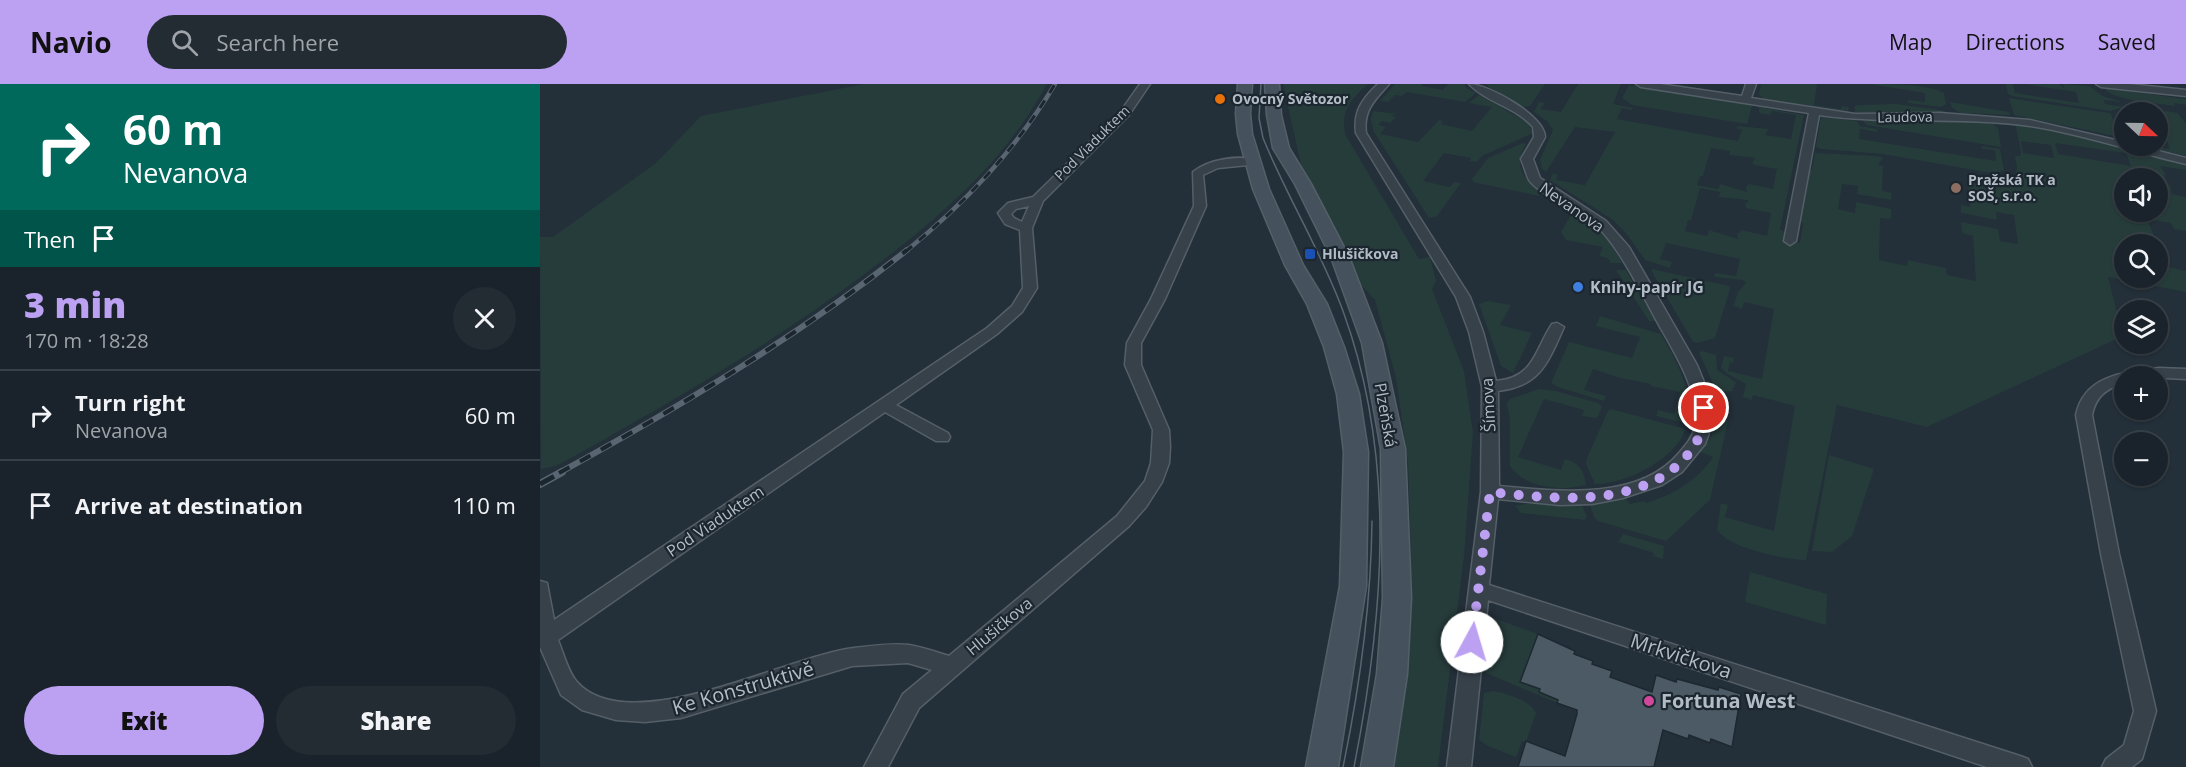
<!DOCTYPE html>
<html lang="en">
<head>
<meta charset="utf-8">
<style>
  :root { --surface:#1a232b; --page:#232b33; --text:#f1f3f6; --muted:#9fa4a9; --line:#384047; --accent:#bca0f2 }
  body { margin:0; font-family:"Open Sans",sans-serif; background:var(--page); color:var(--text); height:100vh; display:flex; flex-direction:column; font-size:22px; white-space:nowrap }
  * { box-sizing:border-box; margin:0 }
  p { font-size:20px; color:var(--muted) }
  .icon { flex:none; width:33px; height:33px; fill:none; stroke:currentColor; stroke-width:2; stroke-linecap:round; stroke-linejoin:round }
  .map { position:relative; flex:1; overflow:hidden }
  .drawer { display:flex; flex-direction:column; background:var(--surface); width:540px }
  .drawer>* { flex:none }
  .banner { background:#00695c; color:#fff; overflow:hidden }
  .needle { width:39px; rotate:112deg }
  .fabs { position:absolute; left:1574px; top:18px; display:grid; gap:12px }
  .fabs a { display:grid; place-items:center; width:54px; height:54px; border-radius:50%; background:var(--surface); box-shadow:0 2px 4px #0004,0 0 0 2px var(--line); font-size:30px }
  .pin { position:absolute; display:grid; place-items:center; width:51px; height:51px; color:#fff; margin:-26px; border:3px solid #fff; border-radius:50%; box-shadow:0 2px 6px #0007 }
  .me { position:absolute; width:66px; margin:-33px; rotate:6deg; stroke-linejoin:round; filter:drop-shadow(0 0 4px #0008) }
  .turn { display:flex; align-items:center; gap:21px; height:126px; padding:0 24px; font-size:27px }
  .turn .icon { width:78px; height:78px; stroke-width:2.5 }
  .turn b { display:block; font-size:42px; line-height:51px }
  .then { display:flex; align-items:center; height:57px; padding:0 24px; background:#0003; gap:12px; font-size:22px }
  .round { display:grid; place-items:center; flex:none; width:63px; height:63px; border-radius:32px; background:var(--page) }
  .overview { display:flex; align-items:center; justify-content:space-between; height:102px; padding:0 24px }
  h1 { font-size:36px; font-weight:800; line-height:45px; color:var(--accent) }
  .primary-button { display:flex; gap:12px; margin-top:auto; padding:12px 24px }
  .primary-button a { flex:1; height:69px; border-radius:36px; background:var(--accent); color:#111; font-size:24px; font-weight:800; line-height:69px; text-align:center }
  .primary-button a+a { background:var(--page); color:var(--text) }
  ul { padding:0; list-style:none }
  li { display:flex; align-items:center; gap:18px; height:90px; padding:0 24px; border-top:2px solid var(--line) }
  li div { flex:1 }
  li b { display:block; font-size:22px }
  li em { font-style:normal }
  header { display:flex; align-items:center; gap:36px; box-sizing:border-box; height:84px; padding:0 30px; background:var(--accent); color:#111 }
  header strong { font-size:28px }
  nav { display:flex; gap:33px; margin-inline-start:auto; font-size:21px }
  .search { width:420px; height:54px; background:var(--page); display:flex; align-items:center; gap:15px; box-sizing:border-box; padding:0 21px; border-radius:33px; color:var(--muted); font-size:22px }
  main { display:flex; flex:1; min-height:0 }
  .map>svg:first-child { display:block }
</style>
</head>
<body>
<header>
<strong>Navio</strong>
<div class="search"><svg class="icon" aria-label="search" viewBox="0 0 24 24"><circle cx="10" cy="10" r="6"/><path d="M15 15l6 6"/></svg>Search here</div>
<nav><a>Map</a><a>Directions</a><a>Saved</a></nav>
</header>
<main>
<section class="drawer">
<div class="banner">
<div class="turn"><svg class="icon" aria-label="right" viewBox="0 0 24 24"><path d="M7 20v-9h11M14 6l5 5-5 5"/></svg><div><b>60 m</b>Nevanova</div></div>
<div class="then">Then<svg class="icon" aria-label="arrive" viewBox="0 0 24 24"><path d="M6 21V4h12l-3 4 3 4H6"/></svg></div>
</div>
<div class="overview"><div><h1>3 min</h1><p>170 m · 18:28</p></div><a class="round"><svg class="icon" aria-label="close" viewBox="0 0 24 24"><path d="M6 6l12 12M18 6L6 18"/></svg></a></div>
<ul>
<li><svg class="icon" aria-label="right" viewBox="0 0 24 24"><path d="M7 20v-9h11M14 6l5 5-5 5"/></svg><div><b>Turn right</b><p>Nevanova</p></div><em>60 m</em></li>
<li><svg class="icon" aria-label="arrive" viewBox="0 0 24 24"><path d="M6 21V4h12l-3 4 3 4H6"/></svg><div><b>Arrive at destination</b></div><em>110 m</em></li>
</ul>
<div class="primary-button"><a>Exit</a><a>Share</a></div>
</section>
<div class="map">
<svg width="1646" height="683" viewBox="0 0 1646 683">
  <rect width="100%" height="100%" fill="#232f39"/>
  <path fill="#263c3b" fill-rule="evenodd" d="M324 0H507C465 78 397 136 326 189 236 257 137 315 38 370L16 382 1 385 0 153H13L116 79 161 32Z
    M743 0H828C811 16 801 25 805 50L879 175 890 173 896 197 892 205 924 287 933 349 924 472 898 683H849L862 614 871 467 868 378 856 294 835 216 820 200 762 85Z
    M855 0H883L882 2 903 6 908 0H925L926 4 936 9 925 18 867 8 862 12 855 11 848 18 840 17Z
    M946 0H1005L990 22 984 23 953 6Z
    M1038 0H1081L1073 20 1093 24 1092 26 1082 24 1077 35 1198 57 1202 46 1196 44 1198 42 1229 45 1225 51 1251 55 1256 31 1232 27 1230 31 1219 29V23L1264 31 1240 145 1247 150 1246 157 1260 159 1263 140 1259 134 1266 90 1272 85 1275 69 1337 72 1343 74 1338 81 1343 82 1342 107 1352 109 1351 116 1317 110 1318 102 1302 100 1298 125 1315 129 1316 118 1351 125V135L1340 134 1339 176 1367 182 1368 176 1406 184 1407 191 1436 197 1433 152 1422 149 1421 138 1458 145 1460 157 1478 160 1474 131 1456 128 1457 136 1421 129V121L1430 123 1427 89 1461 93 1449 100 1457 102 1475 92 1477 84 1475 72H1480L1481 68 1475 39 1577 61 1587 67 1646 80V86L1620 82 1626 91H1624L1628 100 1630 101 1632 110 1646 113V147L1634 145 1631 139 1607 135 1622 170H1619L1624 182 1646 187V208L1568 193 1583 252 1387 343 1297 321 1266 476C1244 475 1190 465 1177 446L1181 419 1188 421 1185 433 1234 447 1255 322 1213 311 1212 316 1203 313 1206 300 1186 289 1181 283 1184 272 1194 274 1193 279 1190 278 1188 287 1222 295 1234 225 1204 218 1202 225 1205 226 1193 222 1198 208 1206 199 1203 196 1174 193 1175 189 1196 192 1200 175 1126 159 1120 175 1132 178 1130 184 1105 176 1086 149 1073 136 1010 96 1013 89 1018 91 1016 96 1045 101 1075 48 1035 43 1006 88 1002 85 1000 76 1013 46 1008 38 994 28 999 18 1005 19 1000 25 1021 28ZM1481 57 1511 61 1514 74 1483 69ZM1515 59 1586 69 1591 82 1518 70ZM1171 64 1190 67 1189 71 1216 74 1212 78 1214 81 1237 85 1233 105 1209 100 1206 103 1207 108 1180 100 1178 105 1157 101 1160 92H1163ZM1584 94H1617V128H1584ZM1160 104 1180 108 1179 113 1208 116V119L1205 118 1206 124 1231 129 1227 152 1201 146 1200 149H1197L1198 155 1169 146 1167 152 1145 147 1148 136H1151ZM1584 160H1617V194H1584Z
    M1221 0H1277L1274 21 1301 25 1302 22 1309 23 1308 27 1223 15 1219 10Z
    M1329 0C1349 0 1389 0 1404 9L1406 20 1401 23 1368 19V16L1385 18V9Z
    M1466 0H1473L1475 9 1539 19 1536 8 1484 0H1519L1524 4 1523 0 1549 2 1563 12 1582 18 1564 16 1565 20 1584 23 1570 27 1472 12 1468 10Z
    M1089 1 1210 21 1212 22 1207 40 1092 21 1082 14Z
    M1564 4 1646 15V21L1634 19 1635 22C1619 19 1572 17 1564 4Z
    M939 11 987 38 993 49 942 72 937 78 930 77 931 74 904 69 883 97 910 103 914 98 921 99 897 132 889 134 834 48 831 36 833 27 859 30 850 31 856 33 850 39 842 37 838 41 846 43 840 50 878 58 899 36 903 37 901 40 932 47 952 23 929 19Z
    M1469 14 1569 29 1571 30 1579 53 1474 31Z
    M1410 18 1469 28 1470 31 1420 29 1412 24Z
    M1356 20 1400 26 1406 28H1315V22L1319 21Z
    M1590 22 1638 29 1646 40V72L1604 62 1630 65 1620 40H1617V28H1584V37L1581 36 1578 29 1591 24Z
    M1281 33 1317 37 1320 42 1337 45V48L1320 45 1319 55 1456 77 1455 66 1442 65V62L1460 65 1464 86 1457 90 1343 70 1281 65 1276 63Z
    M1394 34 1450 37 1458 44 1461 63 1326 41 1323 37H1392Z
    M983 59 986 60C974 81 981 94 1000 106L999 112 933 98 932 95 948 74Z
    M1032 129C1053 128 1073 163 1082 179H1071L1067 174 1059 172 1063 163 1026 156 1021 148Z
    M1112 185 1189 202 1190 205 1175 254 1158 259 1153 258 1111 186Z
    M1076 186H1086L1115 237H1109Z
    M948 217 971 221 960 241 992 249 973 289 961 282 939 220Z
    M1060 232 1121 250C1136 276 1153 306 1149 337L1145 339 1116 332 1118 326 1134 330 1140 308 1111 302V300L1080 294 1053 285 1044 306 1066 312 1064 317 1018 303 1011 299 1029 258 1092 274 1100 253 1056 242Z
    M1162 267 1176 271 1177 286 1196 298 1192 307 1181 308 1174 301 1159 269Z
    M999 305 1016 307 1058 319 1062 323 1058 332 1056 334 1042 332 1044 326 1004 315 978 373 1021 386 1025 375C1040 379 1044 387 1046 401 1021 407 986 405 970 382V336L967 319 970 315Z
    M1071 325 1142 344 1145 346C1136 375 1084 401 1055 400L1046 380 1047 374 1068 327Z
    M1175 330 1183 333 1188 337 1170 416 1126 457 1058 437 1054 433 1050 421 1086 415 1090 420 1104 417 1106 419C1133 411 1157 397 1173 373L1161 368 1172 351Z
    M1289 371 1334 385 1312 452 1292 468 1272 467Z
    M985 420 1042 421 1047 433 1044 436 981 429 975 422Z
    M1083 450 1124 462 1123 475 1113 472 1114 469 1079 458 1077 460Z
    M1210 488 1287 510 1286 541 1205 518Z
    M953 534 998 550 981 598 1000 605 999 608 1018 616 1017 619 946 589Z
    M953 607C966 609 990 616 996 629L986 658 982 657 976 673 948 662 939 656 944 609Z"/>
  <path fill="#4c5a65" stroke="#1e2831" stroke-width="1.5" d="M998 550 1035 567 1034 570 1053 577 1052 580 1072 587 1070 593 1112 608 1116 591 1136 598 1137 595 1178 606 1179 603 1201 610 1192 663 1171 655 1170 659 1149 651 1148 655 1123 646 1114 683H978L986 657 1025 672 1037 630V626L1017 619 1018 616 999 608 1000 605 980 598Z"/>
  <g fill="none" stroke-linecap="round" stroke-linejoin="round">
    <g stroke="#555f68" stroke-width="3">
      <path id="minor" d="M600 0H610L589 31 503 117 492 144 497 204 482 228 457 250 356 321 408 349 410 353 408 357H396L345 328 18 556C23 568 28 588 37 598 90 657 249 571 314 564 331 562 353 559 369 561 382 563 396 568 409 572L577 432 605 397 611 379 613 346 585 281 587 259 611 215 654 122 653 88C669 75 698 71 718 76V80L678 84 663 91 666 122 625 215 601 259V281L629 346 630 363 629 379 622 398 606 423 589 442 379 624 348 683H324L363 610 392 586 368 579 312 582 141 634 105 638 76 636 42 626 21 611 0 563V497L7 499 14 536 447 244 472 222 483 204 480 146 465 140 458 129 468 119 493 113 581 27ZM489 122 482 138 474 134 471 130 476 125Z
        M838 0H849C835 16 823 26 826 49L930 213 943 248 956 297C995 293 994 267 1012 240L1017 239 1024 243C1008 278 1001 302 958 307L959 402C1015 407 1098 418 1139 369 1146 361 1153 353 1155 342 1161 310 1134 268 1119 241 1101 209 1085 173 1060 145 1045 130 999 111 989 96 986 90 984 82 981 75L994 53 993 43C976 23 947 19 929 0 948 0 1005 32 1005 53L993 75 1000 94 1066 137 1089 163 1157 281 1168 308 1172 341 1165 360 1142 388 1122 401 1083 414 1052 420 1020 421 958 415 949 501 1480 672 1488 675 1492 683H1447L948 516 931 683H907L941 408 942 303 929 248 916 213 816 49C813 27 823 14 838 0Z
        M1096 0H1120L1202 12 1206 0H1216L1211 14 1315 30 1400 29 1490 36 1584 58V62H1599L1646 74V80C1594 68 1542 50 1490 42 1420 32 1348 41 1279 31L1256 157 1250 161 1244 157 1269 29 1101 3Z
        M1556 0H1589L1646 6V12L1561 3Z
        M1619 284 1646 285V295L1584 292V299C1566 305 1556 312 1552 331L1579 470 1616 627 1602 675 1592 683H1562L1566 675 1584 661 1594 627 1561 470 1536 331C1544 291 1585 288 1619 284Z"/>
    </g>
    <g stroke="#555f68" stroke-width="3">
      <path id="secondary" d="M698 0H712L710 30 712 50 729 105 763 181 787 220 804 263 819 310 828 368 826 502 798 683H766L800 502 804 368 797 310 784 263 767 220 745 181 713 105 698 50 696 30Z
        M725 0H739L741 31 749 64 771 100 809 173 842 259 865 365 871 514 867 590 853 683H821L837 590 843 514 841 365 822 259 791 173 755 100 733 64 727 31Z"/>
    </g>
    <use href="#minor" fill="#37414a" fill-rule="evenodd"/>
    <use href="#secondary" fill="#45515d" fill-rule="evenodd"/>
    <path stroke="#596671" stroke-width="1.5" d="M721 0 719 34 723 54C747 113 781 167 803 227 857 375 844 531 814 683
      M803 683C820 602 831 520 832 437"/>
    <g stroke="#596671" stroke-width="4.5">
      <path id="rail-far2" d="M365 168C425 119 475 67 515 0"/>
    </g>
    <g stroke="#596671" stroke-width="6">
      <path id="rail-far1" d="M19 389C139 323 259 252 367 166"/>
    </g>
    <g stroke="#596671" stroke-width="8">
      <path id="rail" d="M0 400 22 388"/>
    </g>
    <use href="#rail-far2" stroke="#1c262f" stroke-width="3" stroke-dasharray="9" stroke-linecap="butt"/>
    <use href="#rail-far1" stroke="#1c262f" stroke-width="4" stroke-dasharray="12" stroke-linecap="butt"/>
    <use href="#rail" stroke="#1c262f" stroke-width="5" stroke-dasharray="16" stroke-linecap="butt"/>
  </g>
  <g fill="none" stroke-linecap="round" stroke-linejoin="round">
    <path stroke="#bca0f2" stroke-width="10" stroke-dasharray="0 18" d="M932 558 950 408C1012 415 1098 425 1145 374 1159 358 1164 345 1164 324"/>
  </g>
  <circle fill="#e8710a" stroke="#1c262f" stroke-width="2" cx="680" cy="15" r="6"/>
  <circle fill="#8d6e63" stroke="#1c262f" stroke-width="2" cx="1416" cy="104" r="6"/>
  <rect fill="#1a4fb4" stroke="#1c262f" stroke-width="2" x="764" y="164" width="12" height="12" rx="3"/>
  <circle fill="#3f7fe0" stroke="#1c262f" stroke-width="2" cx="1038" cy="203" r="6"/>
  <circle fill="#d1479c" stroke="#1c262f" stroke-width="2" cx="1109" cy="617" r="6"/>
  <g text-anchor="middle" stroke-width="4.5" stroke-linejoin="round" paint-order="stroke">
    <g font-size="14" font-weight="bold" fill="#b2bcc6" stroke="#1c262f" text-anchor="start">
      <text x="692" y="20">Ovocný Světozor</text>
      <text x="1428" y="101">Pražská TK a<tspan x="1428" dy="16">SOŠ, s.r.o.</tspan></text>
      <text x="782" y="175">Hlušičkova</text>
    </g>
    <g font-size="14" fill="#b2bcc6" stroke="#1c262f">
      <text transform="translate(1365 33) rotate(-1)" y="5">Laudova</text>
      <text transform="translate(552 59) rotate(-45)" y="5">Pod Viaduktem</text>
    </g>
    <g font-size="16" fill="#b2bcc6" stroke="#1c262f">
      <text transform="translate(1032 123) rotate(35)" y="6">Nevanova</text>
      <text transform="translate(948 321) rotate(-93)" y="6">Šímova</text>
      <text transform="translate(846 331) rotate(80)" y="6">Plzeňská</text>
      <text transform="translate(175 437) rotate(-34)" y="6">Pod Viaduktem</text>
      <text transform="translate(459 542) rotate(-40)" y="6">Hlušičkova</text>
    </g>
    <g font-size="16" font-weight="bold" fill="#b2bcc6" stroke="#1c262f" text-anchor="start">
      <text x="1050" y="209">Knihy-papír JG</text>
    </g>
    <g font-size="20" fill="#b2bcc6" stroke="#1c262f">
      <text transform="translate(1141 572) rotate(18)" y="7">Mrkvičkova</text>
      <text transform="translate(203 604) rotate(-16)" y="7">Ke Konstruktivě</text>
    </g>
    <g font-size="20" font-weight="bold" fill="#b2bcc6" stroke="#1c262f" text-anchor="start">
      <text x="1121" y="624">Fortuna West</text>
    </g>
  </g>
</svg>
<div class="fabs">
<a><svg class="needle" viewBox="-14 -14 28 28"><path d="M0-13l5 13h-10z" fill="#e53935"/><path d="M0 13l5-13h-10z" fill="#9fa4a9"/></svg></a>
<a><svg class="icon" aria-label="sound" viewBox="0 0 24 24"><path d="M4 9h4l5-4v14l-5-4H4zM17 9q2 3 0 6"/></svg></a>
<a><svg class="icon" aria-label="search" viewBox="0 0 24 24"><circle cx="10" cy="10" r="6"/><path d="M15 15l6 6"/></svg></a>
<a><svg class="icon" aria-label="layers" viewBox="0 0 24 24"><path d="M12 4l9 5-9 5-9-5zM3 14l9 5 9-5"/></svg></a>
<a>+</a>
<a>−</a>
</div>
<div class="pin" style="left:1164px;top:324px;background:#d93025"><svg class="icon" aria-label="arrive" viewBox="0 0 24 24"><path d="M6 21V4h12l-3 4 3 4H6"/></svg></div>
<svg class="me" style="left:932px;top:558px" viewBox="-20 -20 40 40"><circle r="19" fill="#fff"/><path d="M0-13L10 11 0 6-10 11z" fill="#bca0f2"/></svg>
</div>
</main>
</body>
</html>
